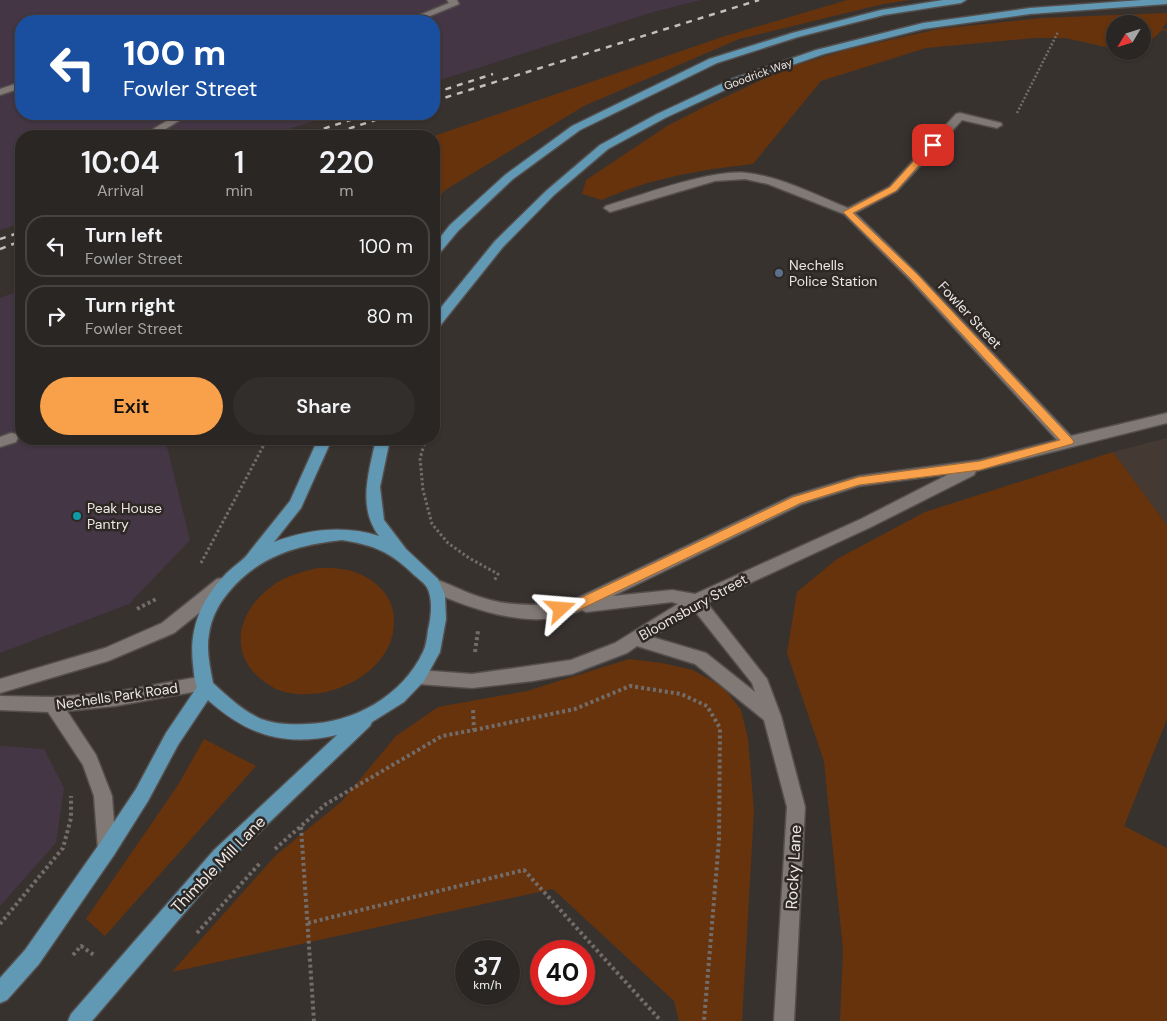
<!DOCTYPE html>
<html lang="en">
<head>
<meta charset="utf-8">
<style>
  :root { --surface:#2a2623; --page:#322e2b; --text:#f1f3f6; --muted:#a5a5a6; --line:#464341; --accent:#f8a14a }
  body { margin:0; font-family:"DM Sans",sans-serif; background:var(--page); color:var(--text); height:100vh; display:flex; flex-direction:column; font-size:19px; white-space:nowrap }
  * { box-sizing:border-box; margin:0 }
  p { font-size:16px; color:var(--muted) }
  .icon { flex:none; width:28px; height:28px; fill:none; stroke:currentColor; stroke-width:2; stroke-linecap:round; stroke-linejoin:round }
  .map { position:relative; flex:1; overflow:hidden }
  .drawer { position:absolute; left:15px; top:130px; width:425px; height:315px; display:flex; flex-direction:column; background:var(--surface); border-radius:20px; box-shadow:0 1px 4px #0004,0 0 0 1px var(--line) }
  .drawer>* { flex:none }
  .top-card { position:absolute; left:15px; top:15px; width:425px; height:105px; border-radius:20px; box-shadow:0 1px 4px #0004,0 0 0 1px var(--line); background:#1a4fa0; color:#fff; overflow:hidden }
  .needle { width:32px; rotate:232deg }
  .controls { position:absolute; left:1106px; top:15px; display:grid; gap:10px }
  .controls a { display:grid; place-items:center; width:45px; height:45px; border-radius:50%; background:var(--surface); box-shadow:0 1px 4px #0004,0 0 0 1px var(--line); font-size:25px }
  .speed { position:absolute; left:455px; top:940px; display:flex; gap:10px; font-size:25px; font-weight:700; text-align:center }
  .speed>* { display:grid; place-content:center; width:65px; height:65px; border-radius:50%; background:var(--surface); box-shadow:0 1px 4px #0004,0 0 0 1px var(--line); line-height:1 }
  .speed small { font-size:12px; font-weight:400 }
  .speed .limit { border:8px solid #d22; background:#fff; color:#111 }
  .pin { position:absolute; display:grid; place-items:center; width:42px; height:42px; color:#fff; margin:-21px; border-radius:10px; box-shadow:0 2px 8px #0006 }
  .me { position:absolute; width:55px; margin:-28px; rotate:71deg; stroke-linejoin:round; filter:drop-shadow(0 0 4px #0008) }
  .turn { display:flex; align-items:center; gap:18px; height:105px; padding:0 25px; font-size:22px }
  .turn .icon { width:65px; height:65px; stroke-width:2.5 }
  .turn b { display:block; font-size:35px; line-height:42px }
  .eta { display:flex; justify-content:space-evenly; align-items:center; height:85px; text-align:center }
  .eta b { font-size:30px; font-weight:600; line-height:35px }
  .cta { display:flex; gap:10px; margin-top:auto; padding:10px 25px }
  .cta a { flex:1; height:58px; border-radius:30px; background:var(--accent); color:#111; font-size:20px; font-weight:600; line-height:58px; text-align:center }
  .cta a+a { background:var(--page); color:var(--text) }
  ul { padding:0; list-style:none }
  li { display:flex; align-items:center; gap:15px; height:62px; margin:0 10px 8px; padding:0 15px; border:2px solid var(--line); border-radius:20px }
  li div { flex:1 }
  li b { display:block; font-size:19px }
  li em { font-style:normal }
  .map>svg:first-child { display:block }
</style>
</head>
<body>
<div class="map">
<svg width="1167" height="1021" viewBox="0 0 1167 1021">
  <rect width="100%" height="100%" fill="#38322f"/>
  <path fill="#453a33" d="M1167 438V525L1113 452Z"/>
  <path fill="#443644" d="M0 0H701L653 12 434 82V21H21V114H336L267 136H21V223L0 230Z
    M21 290V439H165L190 540 129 604 0 653V298Z
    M0 746 44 749 64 788 56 843 0 906Z"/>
  <path fill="#67330d" d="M847 0H911L883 4 739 39 584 106 445 190 434 205V136L722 37Z
    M1167 13V22L1162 29H1167V31L1162 30 1143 48 1142 24H1115V49L1065 38H1035L926 48 821 81 753 164C700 170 650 178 602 200L582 194 586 180 667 126 706 106 787 68 846 50 938 29 1041 18Z
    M1113 452 1167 525V719L1124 826 1167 848V1021H840L843 950 824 761 787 653 797 592 837 559 925 512Z
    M318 568C333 568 348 568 362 575 377 582 390 595 393 611 401 655 360 686 321 693 306 695 290 695 276 689 228 664 231 617 272 586 285 576 302 572 318 568Z
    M629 659 662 663 693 670 723 687 741 710 748 739 754 810 742 1021H679L674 1001 553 889 172 972 276 855 341 802 396 736 438 707 527 691Z
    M204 739 256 766 105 936 86 919 178 785Z"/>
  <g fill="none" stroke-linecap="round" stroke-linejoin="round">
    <g stroke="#544f4d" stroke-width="3">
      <path id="minor" d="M447 0H457L459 4 418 21H405L449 3Z
        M21 82V88L0 95V89Z
        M960 113 1001 123 1002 125 997 128 962 120 897 191 855 213 917 273 1071 436 1167 413V423L976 471 974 475 871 527 707 603 767 679 781 716 805 807 794 1021H774L787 807 764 720 695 664 637 646 627 653 572 674 533 681 472 688 418 684 412 682 410 677 412 672 418 670 472 674 571 660 615 643 678 604 672 602 586 612 582 610C533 632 474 610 428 590L426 585 428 580 434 579C448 583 460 590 474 595 506 607 538 607 571 601L792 496 859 476 980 460 1057 440 909 279 844 214 768 184 745 179 715 181 610 212 604 208 606 206C642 195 711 169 747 173 782 177 815 195 848 208L889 187 956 114ZM949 474 861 519 695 594 672 590 613 596 802 504 859 486ZM694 610 752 683 755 692 706 653 652 637Z
        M178 114H190L154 136H142Z
        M11 433 16 434 18 438 16 442 0 447V437Z
        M223 578 229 579 231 584 229 589 174 633 108 661 0 693V679L105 648 162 623 217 579Z
        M204 676 210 678 212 683 210 688 204 690 115 706 67 711 96 755 112 796 116 849 114 855 107 858 100 855 98 849 94 796 83 765 48 712 0 710V696L53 697 115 692Z"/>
    </g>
    <g stroke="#544f4d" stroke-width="3">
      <path id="major" d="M943 0H966L961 3 884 15 798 37 717 63 580 130 513 179 458 231 438 255 434 256V245L450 225 505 175 572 126 709 59 792 33 881 10Z
        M1142 0H1167V4L1030 14 923 29 824 54 740 83 665 118 608 149 554 195 503 247 439 327 434 328V316L495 241 546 191 600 145 657 114 732 79 816 50 923 23 1030 8Z
        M318 439H332L301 508 274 542C309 529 344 525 379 536 357 507 369 472 376 439H390L380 487 384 520 406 549 438 579 445 595 446 619 440 652 424 681 404 702 372 722 370 726 228 862 92 1021H68L71 1014 214 850 337 735C284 747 247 735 208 700L178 745 148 801 114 855 39 964 7 1000 0 1003V978L25 950 100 843 136 789 166 733 197 687C194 680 194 672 193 664 189 630 200 602 223 577 231 567 244 561 250 551L290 501ZM342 540C373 545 389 551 412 573 417 578 425 583 428 589 433 602 431 618 428 630 427 638 426 646 423 652 402 696 354 723 306 724 292 725 275 724 261 719 243 711 227 696 213 683 210 667 206 650 209 634 211 619 218 605 228 593 258 556 297 545 342 540Z"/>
    </g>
    <path stroke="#726d6a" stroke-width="2.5" stroke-dasharray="2 2" stroke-linecap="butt" d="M1017 113 1058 32"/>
    <path stroke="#726d6a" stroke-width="3" stroke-dasharray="2.5 2.5" stroke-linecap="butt" d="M434 401 437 402 434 413
      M426 439 420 458 423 490 432 524 448 543 469 558 498 574 494 581
      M201 563 267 439"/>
    <path stroke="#726d6a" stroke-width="4" stroke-dasharray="3 3" stroke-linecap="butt" d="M137 609 158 598
      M475 652 478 631
      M474 730 575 709 630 686 681 694 707 706 720 728 719 840 704 1021
      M301 827 314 1021
      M275 849 326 804 442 736 474 730 473 708
      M308 923 524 870 661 1021
      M0 924 63 848 71 818V796
      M197 933 260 863
      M73 955 81 946 94 955"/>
    <use href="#minor" fill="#807975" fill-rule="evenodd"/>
    <use href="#major" fill="#6198b3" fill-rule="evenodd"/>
    <path stroke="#c3bfbd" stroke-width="2.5" stroke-dasharray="6 6" stroke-linecap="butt" d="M434 93 493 74
      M434 101 759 0
      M301 136 369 114
      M326 136 394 114
      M0 239 21 232
      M0 249 21 241"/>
  </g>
  <path fill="#f8a14a" stroke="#a16930" d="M930 143 937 145 896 191 853 213 917 274 1072 439 1074 442 1072 444 980 470 859 485 801 503 579 610 561 614 557 613 555 609 557 606 572 602 793 497 859 477 980 461 1060 440 910 278 843 212 890 187Z"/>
  <circle fill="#5c6f8a" stroke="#2e2825" stroke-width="2" cx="779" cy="273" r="5"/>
  <circle fill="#0f9aa8" stroke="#2e2825" stroke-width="2" cx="77" cy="516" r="5"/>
  <g text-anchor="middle" stroke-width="5" stroke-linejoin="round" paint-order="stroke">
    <g font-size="11" fill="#ebe7e5" stroke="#2e2825">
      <text transform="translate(758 74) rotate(-20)" y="4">Goodrick Way</text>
    </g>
    <g font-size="14" fill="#ebe7e5" stroke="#2e2825" text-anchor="start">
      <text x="789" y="270">Nechells<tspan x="789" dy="16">Police Station</tspan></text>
      <text x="87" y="513">Peak House<tspan x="87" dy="16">Pantry</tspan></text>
    </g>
    <g font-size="14" fill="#ebe7e5" stroke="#2e2825">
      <text transform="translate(970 315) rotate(47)" y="5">Fowler Street</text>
      <text transform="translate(693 607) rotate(-29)" y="5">Bloomsbury Street</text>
      <text transform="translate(117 696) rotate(-8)" y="5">Nechells Park Road</text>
    </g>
    <g font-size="16" fill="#ebe7e5" stroke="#2e2825">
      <text transform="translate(218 864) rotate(-46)" y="6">Thimble Mill Lane</text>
      <text transform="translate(793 867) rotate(-87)" y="6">Rocky Lane</text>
    </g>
  </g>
</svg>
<div class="controls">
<a><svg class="needle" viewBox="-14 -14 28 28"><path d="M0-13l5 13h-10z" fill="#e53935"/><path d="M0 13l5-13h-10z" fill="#a5a5a6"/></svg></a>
</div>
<div class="speed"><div>37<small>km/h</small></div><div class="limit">40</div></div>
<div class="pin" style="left:933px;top:145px;background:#d93025"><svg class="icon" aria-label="arrive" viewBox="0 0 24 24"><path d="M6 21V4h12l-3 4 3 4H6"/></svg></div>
<svg class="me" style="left:561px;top:609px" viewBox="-20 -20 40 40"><path d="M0-17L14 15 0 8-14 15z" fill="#f8a14a" stroke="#fff" stroke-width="4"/></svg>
<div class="top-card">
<div class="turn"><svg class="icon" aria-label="left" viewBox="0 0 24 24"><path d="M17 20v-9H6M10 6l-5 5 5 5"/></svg><div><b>100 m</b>Fowler Street</div></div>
</div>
<section class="drawer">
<div class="eta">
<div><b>10:04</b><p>Arrival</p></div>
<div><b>1</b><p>min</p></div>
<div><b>220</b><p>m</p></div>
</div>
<ul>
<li><svg class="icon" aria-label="left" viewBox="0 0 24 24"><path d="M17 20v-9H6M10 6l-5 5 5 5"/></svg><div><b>Turn left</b><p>Fowler Street</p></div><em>100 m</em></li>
<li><svg class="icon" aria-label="right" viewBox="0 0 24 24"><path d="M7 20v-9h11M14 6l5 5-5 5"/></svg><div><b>Turn right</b><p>Fowler Street</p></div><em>80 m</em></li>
</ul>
<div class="cta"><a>Exit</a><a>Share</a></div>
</section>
</div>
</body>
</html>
